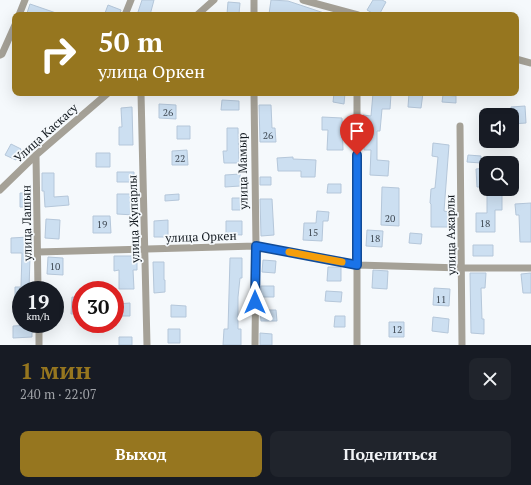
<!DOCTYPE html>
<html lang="ru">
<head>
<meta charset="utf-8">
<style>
  :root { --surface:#171b24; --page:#20242c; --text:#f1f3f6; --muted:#9ea1a6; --accent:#96761f }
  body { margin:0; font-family:"PT Serif",serif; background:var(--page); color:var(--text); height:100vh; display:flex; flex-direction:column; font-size:15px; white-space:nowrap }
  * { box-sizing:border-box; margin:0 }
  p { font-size:13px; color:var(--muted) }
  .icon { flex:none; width:22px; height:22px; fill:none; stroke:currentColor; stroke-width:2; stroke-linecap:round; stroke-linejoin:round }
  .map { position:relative; height:345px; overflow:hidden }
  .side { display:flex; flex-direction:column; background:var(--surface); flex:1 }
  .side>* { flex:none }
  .hud { position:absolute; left:12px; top:12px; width:507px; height:84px; border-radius:8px; box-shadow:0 4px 16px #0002; background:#96761f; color:#fff; overflow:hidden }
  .buttons { position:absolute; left:479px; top:108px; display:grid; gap:8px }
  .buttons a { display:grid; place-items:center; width:40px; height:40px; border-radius:8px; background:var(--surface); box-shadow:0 4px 16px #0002; font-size:20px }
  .speed { position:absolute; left:12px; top:281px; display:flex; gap:8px; font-size:20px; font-weight:700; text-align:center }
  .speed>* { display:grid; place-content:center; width:52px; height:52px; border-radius:50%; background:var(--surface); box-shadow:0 4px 16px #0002; line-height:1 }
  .speed small { font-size:10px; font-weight:400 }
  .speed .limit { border:6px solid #d22; background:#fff; color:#111 }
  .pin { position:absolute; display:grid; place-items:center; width:34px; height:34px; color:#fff; margin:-41px -17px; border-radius:50% 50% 50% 0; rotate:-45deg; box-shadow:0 0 4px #0007 }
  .pin .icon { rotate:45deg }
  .me { position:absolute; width:44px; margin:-22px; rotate:0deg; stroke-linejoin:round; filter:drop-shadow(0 0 3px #0008) }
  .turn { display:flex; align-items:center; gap:14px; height:84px; padding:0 20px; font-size:18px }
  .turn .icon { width:52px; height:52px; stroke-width:2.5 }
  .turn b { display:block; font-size:28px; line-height:34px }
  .round { display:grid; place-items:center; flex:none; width:42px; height:42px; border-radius:8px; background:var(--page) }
  .overview { display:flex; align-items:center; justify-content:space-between; height:68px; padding:0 20px }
  h1 { font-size:24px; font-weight:600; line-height:30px; color:var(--accent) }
  .primary-button { display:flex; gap:8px; margin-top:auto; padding:8px 20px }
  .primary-button a { flex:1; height:46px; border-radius:8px; background:var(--accent); color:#fff; font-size:16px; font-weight:600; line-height:46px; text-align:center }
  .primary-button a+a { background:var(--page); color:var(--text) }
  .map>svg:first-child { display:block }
</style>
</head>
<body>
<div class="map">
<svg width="531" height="345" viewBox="0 0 531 345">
  <rect width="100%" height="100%" fill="#f5f9fc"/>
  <path fill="#ccdff1" stroke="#b5c7da" d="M142 0H154L150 15H137Z
    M271 0 288 1 327 14 326 15H277L269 14Z
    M373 0H382L386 2 379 15H376L367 10Z
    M228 2 240 3 239 14H227Z
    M30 4 59 14V15H32L27 13Z
    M108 5 121 10 119 15H112L105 13Z
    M334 93H345L344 104 333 102Z
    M373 93 391 94 390 109H382L380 131H377V160L389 161 388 176 370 175 371 150H364L365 131 362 130 363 115 371 116Z
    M409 93H423L421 108 408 107Z
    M443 95 456 96V103L442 102Z
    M222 100 239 101V110H221Z
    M159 104 176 105V119L159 118Z
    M259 105H271L272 128H275L276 142H260Z
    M525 106 526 123 512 124 511 107Z
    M132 107 133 145H119V127H122L121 108Z
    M322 117 342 118 343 150H327L328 130H322Z
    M177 126H190V139H177Z
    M227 128H238L239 163H224L223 151H227Z
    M433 143 449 145 444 211 449 212V227H431V204L430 203 431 189 435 188 438 157 432 156Z
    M11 144 21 149 16 160 5 155Z
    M187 150 188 165H172V151Z
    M96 153H110V167H96Z
    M468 155 481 156V163L467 162Z
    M293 157V159L316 160 315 177H301V171H278L277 158Z
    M486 168V187H477L476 169Z
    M117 172H134V182H117Z
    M42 173H54V197L68 196 69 205 45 207 44 191H42Z
    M240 174V186L225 187V175Z
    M260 177H271V185H260Z
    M328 184H341V193H327Z
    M382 187 399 188V226L381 225Z
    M20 193H29V207H20Z
    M117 194H135L134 215 117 214Z
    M179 194V200L165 201V195Z
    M487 194H502V210H495V232H476V213H487Z
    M232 198H243V210H232Z
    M260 199H272L274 235 261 236Z
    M531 203V242H520L519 215H516L515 204Z
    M317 211 329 212 328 221H323L322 241 303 240 304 223H316Z
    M93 216H110L111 233H93Z
    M46 219 60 220 59 239 45 238Z
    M168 220V237H154V221Z
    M226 221H242V235L226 234Z
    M367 230 383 231 382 247 366 246Z
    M410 233 422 234 421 244 409 243Z
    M29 237 30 257 29 290H21V298H15V287H21L22 253H11V238Z
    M473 245H493V256H473Z
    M114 256H137V270H133L134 289H119V270L114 271Z
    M48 257 63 258V275L47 274Z
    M230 258H242V278H240L238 297V329H241V345H223L224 329H228Z
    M263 260 276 261 275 273 262 272Z
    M153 262H164V280H165V292L154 293Z
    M328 267H341V281H327Z
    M373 270 388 271 387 289 372 288Z
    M470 273H486L485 288H481L482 319H484V334L471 333Z
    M531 273V293H523L521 274Z
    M261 286H274V297H261Z
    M434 288 450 289 449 306 433 305Z
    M326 291 342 292 341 302 325 301Z
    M72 297 81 298V314H71Z
    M130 303V316H118L117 304Z
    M171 305 186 306V317H171Z
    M260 310H276L277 321H261Z
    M335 316H345V327H334Z
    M433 317 449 319 448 333 432 331Z
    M389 322H404V337H389Z
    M32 325V337L13 338V326Z
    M168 329H180V343H168Z
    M260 333 272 334V345H260Z
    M119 337H132V345H119Z"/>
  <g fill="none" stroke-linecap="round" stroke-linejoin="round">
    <path stroke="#a5a197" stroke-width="7" d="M303 0 358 15
      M19 15 25 0
      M125 15 131 0
      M197 15 214 0
      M254 15V0
      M0 55 2 54 15 25
      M516 59 531 63
      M141 93 147 345
      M254 93 256 246 255 345
      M460 126 462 345
      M36 155 38 290
      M0 190 36 155 108 93
      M38 252 256 246 357 265 462 268H531
      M39 324V345
      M357 345V93"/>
  </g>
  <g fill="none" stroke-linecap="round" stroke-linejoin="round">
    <g stroke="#114b97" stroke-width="10">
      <path id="route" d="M255 302 256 246 357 265V155"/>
    </g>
    <use href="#route" stroke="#1a73e8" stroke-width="7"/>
    <path stroke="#f59e0b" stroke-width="7" d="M289 252 342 262"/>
  </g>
  <g text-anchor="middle" stroke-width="3.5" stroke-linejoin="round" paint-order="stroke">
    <g font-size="10" fill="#404a54">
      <text x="168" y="116">26</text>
      <text x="268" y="139">26</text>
      <text x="180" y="162">22</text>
      <text x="390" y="222">20</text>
      <text x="485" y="227">18</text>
      <text x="102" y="228">19</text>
      <text x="313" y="236">15</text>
      <text x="375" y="242">18</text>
      <text x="55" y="270">10</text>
      <text x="441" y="303">11</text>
      <text x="397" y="333">12</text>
    </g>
    <g font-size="12" fill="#12191f" stroke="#f5f9fc">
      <text transform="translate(46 133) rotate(-42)" y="4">Улица Каскасу</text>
      <text transform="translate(243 171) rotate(-91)" y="4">улица Мамыр</text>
      <text transform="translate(134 219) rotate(-92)" y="4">улица Жупарлы</text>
      <text transform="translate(27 223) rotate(-91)" y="4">улица Лашын</text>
      <text transform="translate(451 235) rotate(-91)" y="4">улица Ажарлы</text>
      <text transform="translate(201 237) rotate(-2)" y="4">улица Оркен</text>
    </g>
  </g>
</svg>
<div class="buttons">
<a><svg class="icon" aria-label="sound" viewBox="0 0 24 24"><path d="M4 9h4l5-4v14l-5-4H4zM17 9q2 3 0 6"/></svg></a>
<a><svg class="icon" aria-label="search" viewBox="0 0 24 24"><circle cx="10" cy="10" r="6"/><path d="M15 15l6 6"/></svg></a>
</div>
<div class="speed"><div>19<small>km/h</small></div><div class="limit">30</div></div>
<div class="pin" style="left:357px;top:155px;background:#d93025"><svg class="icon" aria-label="arrive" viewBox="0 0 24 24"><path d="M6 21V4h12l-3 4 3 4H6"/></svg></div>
<svg class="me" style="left:255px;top:302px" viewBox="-20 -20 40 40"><path d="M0-17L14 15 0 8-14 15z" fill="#1a73e8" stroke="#fff" stroke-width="4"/></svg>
<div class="hud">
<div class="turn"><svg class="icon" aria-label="right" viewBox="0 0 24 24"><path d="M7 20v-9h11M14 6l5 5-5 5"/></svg><div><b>50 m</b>улица Оркен</div></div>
</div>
</div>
<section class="side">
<div class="overview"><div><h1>1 мин</h1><p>240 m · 22:07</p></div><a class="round"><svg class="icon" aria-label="close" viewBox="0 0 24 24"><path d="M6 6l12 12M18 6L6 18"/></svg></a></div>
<div class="primary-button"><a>Выход</a><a>Поделиться</a></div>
</section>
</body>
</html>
